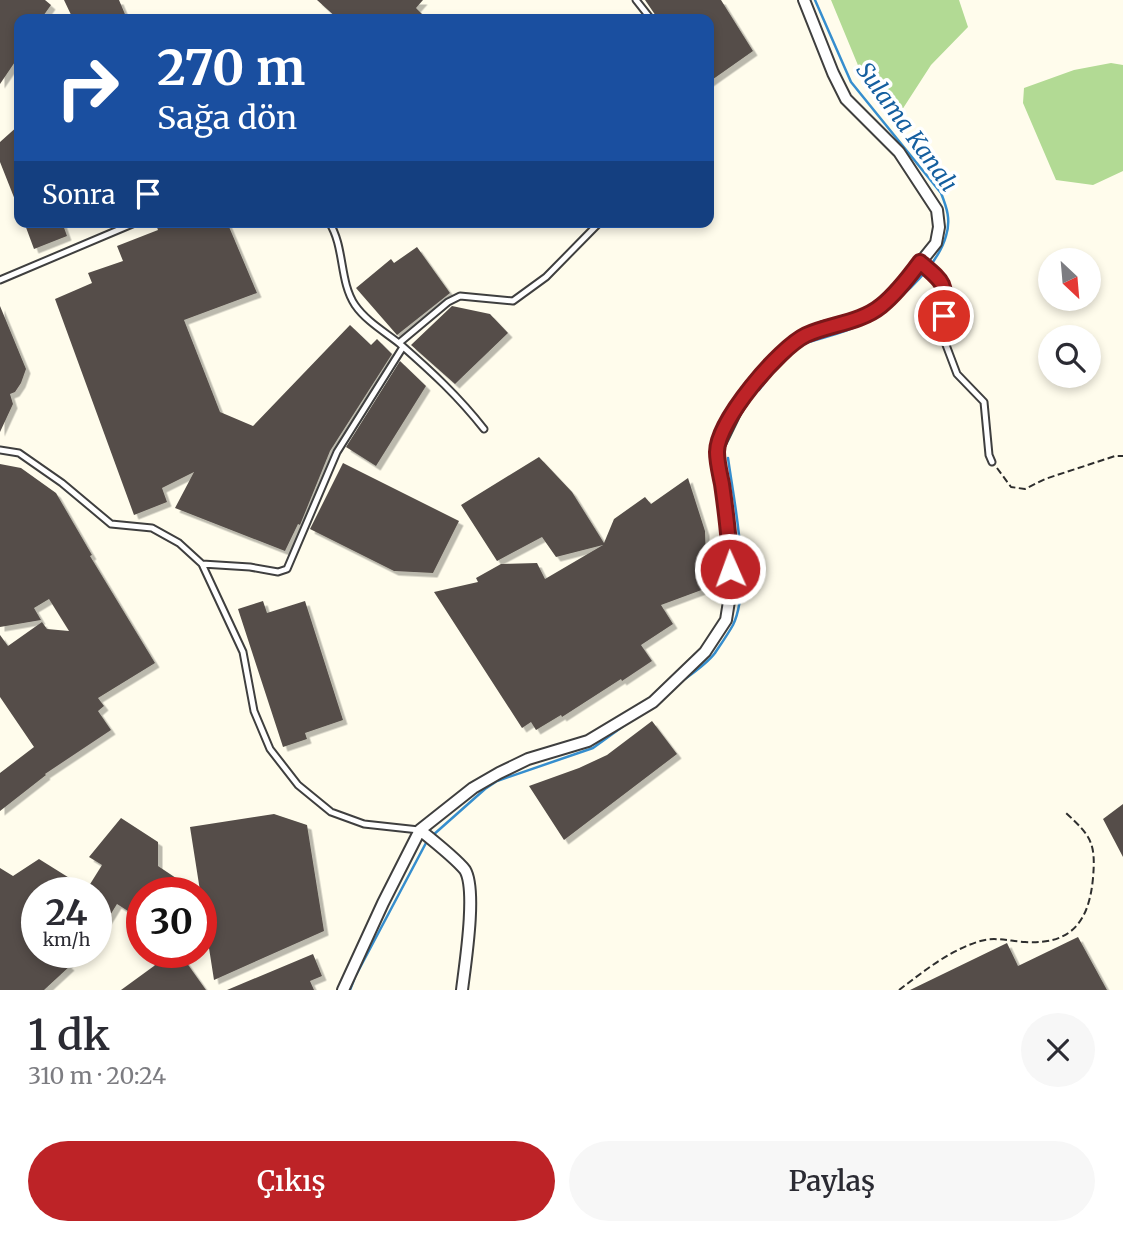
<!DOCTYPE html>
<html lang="tr">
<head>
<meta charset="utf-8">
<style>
  :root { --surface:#fff; --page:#f7f7f7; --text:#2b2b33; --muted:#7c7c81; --accent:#bd2327 }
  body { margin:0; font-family:Merriweather,serif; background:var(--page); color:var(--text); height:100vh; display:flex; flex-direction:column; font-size:26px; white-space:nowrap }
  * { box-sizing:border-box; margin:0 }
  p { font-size:23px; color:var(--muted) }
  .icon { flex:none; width:38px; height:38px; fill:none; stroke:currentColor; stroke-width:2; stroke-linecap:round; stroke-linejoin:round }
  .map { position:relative; height:990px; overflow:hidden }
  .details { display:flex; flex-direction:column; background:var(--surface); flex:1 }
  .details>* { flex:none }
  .top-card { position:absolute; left:14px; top:14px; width:700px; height:214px; border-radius:14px; box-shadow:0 4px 10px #0003; background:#1a4fa0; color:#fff; overflow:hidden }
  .needle { width:46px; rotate:154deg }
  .controls { position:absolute; left:1038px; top:248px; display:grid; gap:14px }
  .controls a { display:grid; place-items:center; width:63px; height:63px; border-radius:50%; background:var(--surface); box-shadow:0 4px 10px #0003; font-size:35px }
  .speed { position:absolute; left:21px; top:877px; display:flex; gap:14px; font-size:35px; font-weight:700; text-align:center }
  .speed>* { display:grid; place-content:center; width:91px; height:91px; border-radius:50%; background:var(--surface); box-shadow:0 4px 10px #0003; line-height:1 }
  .speed small { font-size:18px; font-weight:400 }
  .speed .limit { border:10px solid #d22; background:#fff; color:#111 }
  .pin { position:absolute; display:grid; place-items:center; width:60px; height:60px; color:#fff; margin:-30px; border:4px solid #fff; border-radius:50%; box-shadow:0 2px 7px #0007 }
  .me { position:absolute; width:77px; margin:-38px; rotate:358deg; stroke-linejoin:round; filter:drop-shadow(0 0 5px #0008) }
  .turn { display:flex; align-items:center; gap:24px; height:147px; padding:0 28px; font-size:32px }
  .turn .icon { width:91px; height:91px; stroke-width:2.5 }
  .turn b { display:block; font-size:49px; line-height:60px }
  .then { display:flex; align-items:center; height:66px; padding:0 28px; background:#0003; gap:14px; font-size:26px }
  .round { display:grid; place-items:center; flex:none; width:74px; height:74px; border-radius:37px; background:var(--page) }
  .overview { display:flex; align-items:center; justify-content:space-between; height:119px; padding:0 28px }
  h1 { font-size:42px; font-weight:600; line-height:52px }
  .cta { display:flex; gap:14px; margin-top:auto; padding:14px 28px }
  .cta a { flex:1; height:80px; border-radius:42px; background:var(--accent); color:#fff; font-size:28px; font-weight:600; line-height:80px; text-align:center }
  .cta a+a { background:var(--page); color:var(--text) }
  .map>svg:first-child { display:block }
</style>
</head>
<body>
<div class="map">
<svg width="1123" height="990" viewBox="0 0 1123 990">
  <defs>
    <filter id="shadow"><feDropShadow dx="4.5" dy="4.5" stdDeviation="0" flood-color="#0004"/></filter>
  </defs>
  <rect width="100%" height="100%" fill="#fffcec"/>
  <path fill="#b2da94" d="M831 0H959L968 27 931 65 900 113 862 75Z
    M1111 63 1123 65V171L1093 185 1056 180 1023 103 1024 88 1074 70Z"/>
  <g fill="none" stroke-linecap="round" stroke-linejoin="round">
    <path stroke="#368ece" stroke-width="2.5" d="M798 346C818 338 840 335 860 325 890 310 937 269 946 236 951 220 947 208 941 193L851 82 815 0
      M759 390 779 364 793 351
      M678 684C690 675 706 665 715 653 721 644 728 634 733 625 752 585 734 502 728 458
      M432 836 485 789 497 781 593 748 629 722
      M350 990 355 977 427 841"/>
  </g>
  <path fill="#554e49" filter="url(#shadow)" d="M0 0H45L51 5 41 19H19V56L0 84Z
    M64 0H119L127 19H73Z
    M317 0H423L416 8 427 19H338Z
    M645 0H721L753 51 709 82V19H658Z
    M19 125V210L0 162V142Z
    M24 222H62L67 236 34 249Z
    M155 222H227L257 293 184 320 220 412 253 426 350 325 371 345 377 339 392 354 330 451 300 525 298 524 285 551 175 508 194 472 162 488 167 502 134 515 55 299 92 283 88 273 123 261 117 246 158 230Z
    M417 247 450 293 397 335 356 288 391 259 394 263Z
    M0 306 26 369 21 383 15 392 10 394 13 404 0 432Z
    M452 306 490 314 508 333 455 384 411 345Z
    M400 361 426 386 376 466 346 447Z
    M539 457 572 492 604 543 614 519 645 497 651 504 688 478 705 531 707 588 661 605 673 624 641 645 652 661 622 681 621 679 562 717 561 715 536 730 531 722 522 728 434 592 478 582 476 578 501 564 537 563 545 579 603 545 556 557 542 537 497 561 461 505Z
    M343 463 459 521 433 573 394 571 310 529Z
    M0 464 21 468 56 493 92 555 90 556 155 663 98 698 104 706 98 711 111 730 45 774 46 775 0 811V773L34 747 0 697V635L8 646 42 622 47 629 69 631 49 599 34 608 41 620 0 627Z
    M263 601 267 613 305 601 343 720 305 733 307 739 283 747 238 609Z
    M652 721 677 754 564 840 529 786 579 768 607 755Z
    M1123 804V857L1103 819Z
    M274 814 307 825 324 931 214 980 190 827Z
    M121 818 158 842V866L179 880 181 892H142V920L117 904 96 938V892H37V952H81L67 964 70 966 44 990H0V868L13 876 39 859 87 889 102 865 89 857Z
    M1078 937 1107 990H910L1007 943 1018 966Z
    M167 952H179L206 990H121L154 966Z
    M313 954 322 976 310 981 314 990H227Z"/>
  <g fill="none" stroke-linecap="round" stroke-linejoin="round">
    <g stroke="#3f3f3f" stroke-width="9">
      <path id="service" d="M636 0 651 19
        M329 222C345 247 339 281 355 305 366 321 385 332 400 344 432 372 458 396 484 429
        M921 262 940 279 944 285 943 337 957 374 984 402 989 455 992 462
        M0 280 137 222
        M399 343 448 302 460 296 513 301 546 277 600 222
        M0 450 19 453 62 483 111 524 152 528 179 543 202 564 243 652 254 711 270 749 298 785 331 812 364 824 419 830
        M202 564 250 567 278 572 287 569 337 452 403 347"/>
    </g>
    <g stroke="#3f3f3f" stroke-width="14">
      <path id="minor" d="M420 830C430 838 458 861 465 870 477 890 465 965 462 990
        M343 990 383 903 420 830 473 788 499 773 528 759 588 741 653 702 705 652 726 620 730 595V544L717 450 736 411 756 380 780 354 802 337 823 327 853 320 880 307 908 278 936 243 939 227 937 210 899 152 846 99 833 73 804 0"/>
    </g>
    <path stroke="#2e2e2e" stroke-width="2" stroke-dasharray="7 3.5" stroke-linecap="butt" d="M997 468 1011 487 1025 489 1045 479 1115 456H1123
      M899 990C923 972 947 952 977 942 993 936 1008 941 1025 942 1071 945 1089 922 1093 878 1096 843 1091 836 1066 813"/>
    <use href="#service" stroke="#fff" stroke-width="5"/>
    <use href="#minor" stroke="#fff" stroke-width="10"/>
  </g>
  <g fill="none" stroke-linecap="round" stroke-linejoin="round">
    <g stroke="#7b1719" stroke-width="18">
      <path id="route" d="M730 569C730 540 726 512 722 484 720 474 717 462 717 452 717 421 779 348 806 335 830 324 860 323 881 306 896 294 909 277 920 262 946 284 945 282 944 316"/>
    </g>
    <use href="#route" stroke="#bd2327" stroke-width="12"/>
  </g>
  <g text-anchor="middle" stroke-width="7" stroke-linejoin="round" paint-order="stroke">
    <g font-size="23" font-style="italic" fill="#155f9f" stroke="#fff">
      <text transform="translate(907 127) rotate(54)" y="8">Sulama Kanalı</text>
    </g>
  </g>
</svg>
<div class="controls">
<a><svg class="needle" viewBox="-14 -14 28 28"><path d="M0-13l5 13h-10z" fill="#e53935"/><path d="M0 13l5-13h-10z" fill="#7c7c81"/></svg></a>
<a><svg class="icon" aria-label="search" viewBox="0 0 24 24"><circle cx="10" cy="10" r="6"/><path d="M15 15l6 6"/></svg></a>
</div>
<div class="speed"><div>24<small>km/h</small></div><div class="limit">30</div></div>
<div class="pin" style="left:944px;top:316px;background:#d93025"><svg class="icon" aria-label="arrive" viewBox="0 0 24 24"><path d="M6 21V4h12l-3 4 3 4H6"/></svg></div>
<svg class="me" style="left:730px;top:569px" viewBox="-20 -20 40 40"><circle r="17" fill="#bd2327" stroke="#fff" stroke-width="3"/><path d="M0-11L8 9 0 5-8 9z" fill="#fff"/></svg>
<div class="top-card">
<div class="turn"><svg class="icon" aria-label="right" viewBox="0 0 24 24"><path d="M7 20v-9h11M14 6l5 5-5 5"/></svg><div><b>270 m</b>Sağa dön</div></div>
<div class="then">Sonra<svg class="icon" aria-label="arrive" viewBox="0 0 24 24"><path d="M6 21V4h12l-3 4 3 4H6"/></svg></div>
</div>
</div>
<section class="details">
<div class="overview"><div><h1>1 dk</h1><p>310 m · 20:24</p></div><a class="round"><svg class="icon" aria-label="close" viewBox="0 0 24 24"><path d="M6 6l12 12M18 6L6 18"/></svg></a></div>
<div class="cta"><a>Çıkış</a><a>Paylaş</a></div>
</section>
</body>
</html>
